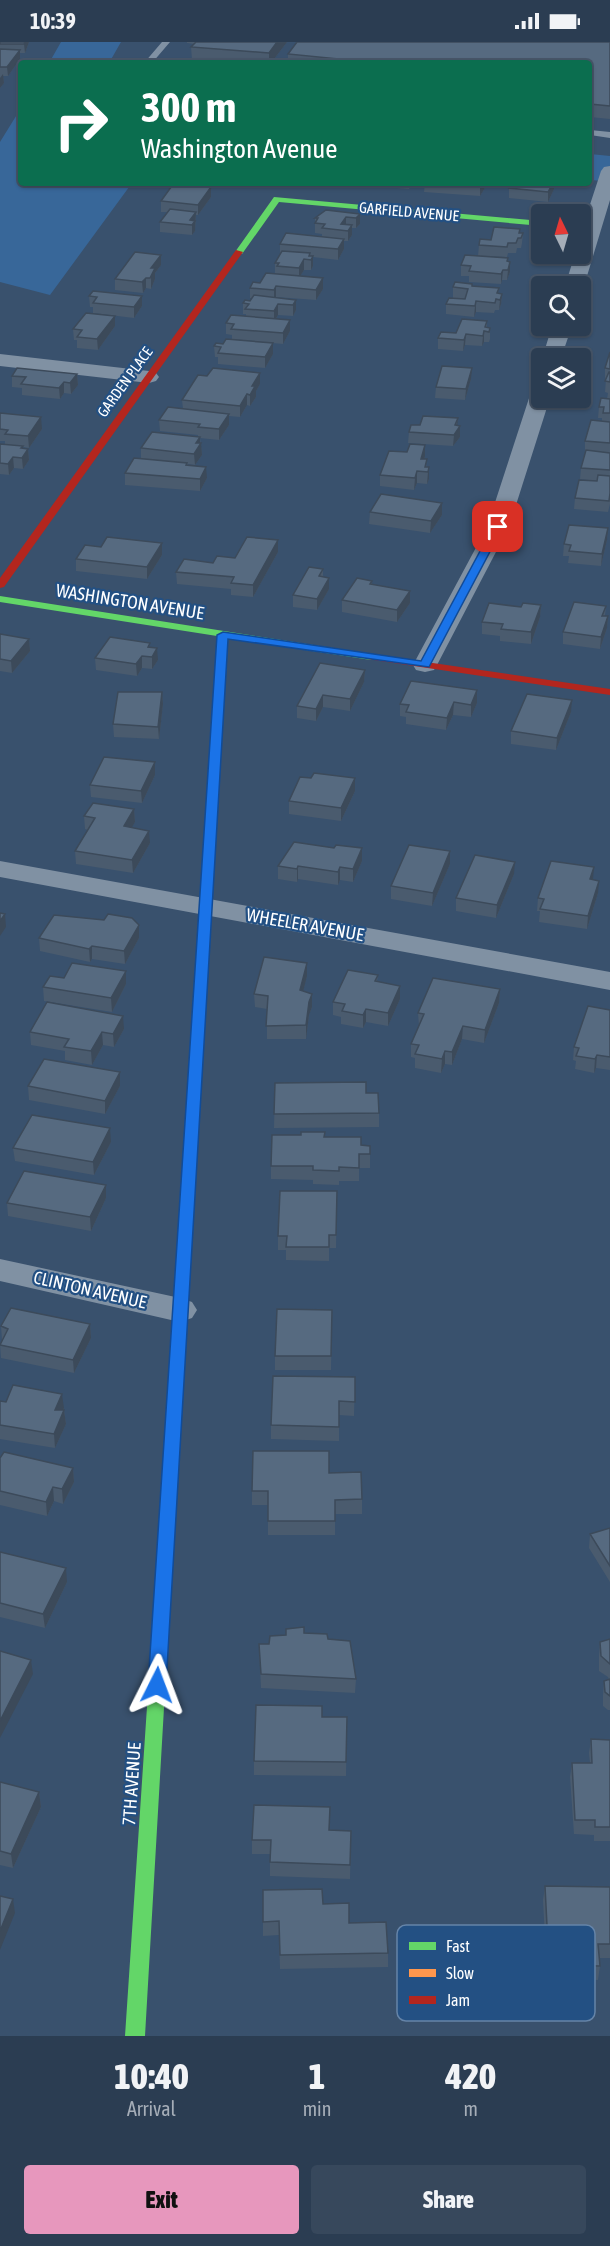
<!DOCTYPE html>
<html lang="en">
<head>
<meta charset="utf-8">
<style>
  :root { --surface:#2b3d52; --page:#37485c; --text:#f1f3f6; --muted:#a6aeb8; --line:#475669; --accent:#e797bd }
  body { margin:0; font-family:"Asap Condensed",sans-serif; background:var(--page); color:var(--text); height:100vh; display:flex; flex-direction:column; font-size:22px; white-space:nowrap }
  * { box-sizing:border-box; margin:0 }
  p { font-size:20px; color:var(--muted) }
  .icon { flex:none; width:33px; height:33px; fill:none; stroke:currentColor; stroke-width:2; stroke-linecap:round; stroke-linejoin:round }
  .map { position:relative; height:1994px; overflow:hidden }
  .details { display:flex; flex-direction:column; background:var(--surface); flex:1 }
  .details>* { flex:none }
  .top-card { position:absolute; left:18px; top:18px; width:574px; height:126px; border-radius:6px; box-shadow:0 2px 4px #0004,0 0 0 2px var(--line); background:#0b6e4f; color:#fff; overflow:hidden }
  .needle { width:39px; rotate:355deg }
  .controls { position:absolute; left:531px; top:162px; display:grid; gap:12px }
  .controls a { display:grid; place-items:center; width:60px; height:60px; border-radius:6px; background:var(--surface); box-shadow:0 2px 4px #0004,0 0 0 2px var(--line); font-size:30px }
  .pin { position:absolute; display:grid; place-items:center; width:51px; height:51px; color:#fff; margin:-26px; border-radius:12px; box-shadow:0 3px 9px #0006 }
  .me { position:absolute; width:66px; margin:-33px; rotate:3deg; stroke-linejoin:round; filter:drop-shadow(0 0 4px #0008) }
  .turn { display:flex; align-items:center; gap:21px; height:126px; padding:0 24px; font-size:27px }
  .turn .icon { width:78px; height:78px; stroke-width:2.5 }
  .turn b { display:block; font-size:42px; line-height:51px }
  .eta { display:flex; justify-content:space-evenly; align-items:center; height:102px; text-align:center }
  .eta b { font-size:36px; font-weight:800; line-height:42px }
  .action { display:flex; gap:12px; margin-top:auto; padding:12px 24px }
  .action a { flex:1; height:69px; border-radius:6px; background:var(--accent); color:#111; font-size:24px; font-weight:800; line-height:69px; text-align:center }
  .action a+a { background:var(--page); color:var(--text) }
  .status { display:flex; justify-content:space-between; align-items:center; height:42px; padding:0 30px; background:var(--surface); direction:ltr }
  .status svg { height:16px; fill:currentColor }
  .map>svg:first-child { display:block }
</style>
</head>
<body>
<div class="status"><b>10:39</b><svg viewBox="0 0 49 12"><path d="M0 12V9h3v3zM5 12V6h3v6zM10 12V3h3v9zM15 12V0h3v12zM26 1h20v11H26zM47 4h2v5h-2z"/></svg></div>
<div class="map">
<svg width="610" height="1994" viewBox="0 0 610 1994">
  <rect width="100%" height="100%" fill="#39516d"/>
  <path fill="#386799" d="M61 0H121L109 21H49Z
    M21 66V141H132L50 253 0 240V100Z
    M590 112 610 114V129L605 139 590 138Z"/>
  <g fill="none" stroke-linecap="round" stroke-linejoin="round">
    <path fill="#8091a3" fill-rule="evenodd" d="M162 0H170L152 21H144Z
      M590 88 610 90V96L590 93Z"/>
    <path fill="#8091a3" fill-rule="evenodd" d="M610 124V158L584 244 580 248V244H565L575 212H580V193L601 129 604 125Z
      M552 284H572L561 316 542 317Z
      M0 312 149 329 156 331 159 335 156 339 149 341 0 324Z
      M542 341V356H550L509 485 437 623 434 628 425 630 416 628 413 623 487 485 532 347 535 343Z
      M0 819 610 930V948L0 835Z
      M0 1217 180 1256 192 1260 197 1268 192 1276 180 1280 0 1239Z"/>
    <path fill="#63d668" fill-rule="evenodd" d="M274 155 542 179V184L279 160 242 212H236L235 210Z
      M0 554 371 612 377 615 371 618 228 596 193 1180 191 1183H181L179 1180 217 594 0 560Z
      M163 1538 169 1540 171 1545 145 1994H125L155 1545 157 1540Z"/>
    <path fill="#ff974d" fill-rule="evenodd" d="M186 1175 193 1180 171 1545 169 1550 163 1552 157 1550 155 1545 179 1180Z"/>
    <path fill="#b3261e" fill-rule="evenodd" d="M236 208 243 210 4 545 0 546V536Z
      M371 612 610 647V653L367 617 365 615Z"/>
  </g>
  <path fill="#4a5b6e" d="M0 0H29L25 11H20V17L8 34H3L4 41 0 46Z
    M187 0H287L271 21H234L192 18 191 5 194 2 187 1Z
    M610 0V77L590 75V21H288V12Z
    M304 141H342L340 145Z
    M371 141H412L409 147 371 144Z
    M425 141H486V144L480 154 424 150Z
    M512 141H554V147L548 160 509 156V146Z
    M211 145V155L198 173H196L195 189 192 193 160 190V180L167 170H161V159Z
    M360 172V182L356 186H352V193L348 199H344V207L338 218 313 215V224L311 228H304L300 234 323 247 316 258 276 255V256L296 258V268L293 274 278 273 276 277 290 289 283 302 232 297V293L226 292V281L246 274V272H243V261L250 259 252 256H250V246L260 241 275 231V221L280 212V202L322 195V192L315 191V176Z
    M520 191H523L522 201 521 206H517L516 211H508L507 215 478 214 479 203 491 198Z
    M508 216V219L510 220V230L507 238H502L501 242 469 240V234H461V223Z
    M161 223 155 231V237L151 247 146 246 143 251 115 248V237Z
    M472 242V244L499 246 498 251 502 252 501 262 499 268H495L494 271 476 270 474 275 446 272V262L453 256V245Z
    M93 249 142 264 134 276 93 271V265H90L89 254Z
    M487 279V286H490V297L489 300H484L482 304 465 303 463 309 438 307V296L456 291Z
    M115 284 98 308 77 306V298H74L73 287Z
    M214 304 273 312 265 326 218 322V315H215Z
    M610 310V357H607L608 351 605 350 606 337H605V326Z
    M77 332 78 343 71 352 64 351 60 357 22 353V346L12 345V334Z
    M471 337 465 358 435 356 436 345Z
    M260 342 256 349V355L250 364 247 363 240 375 229 374V383L219 398 200 396 202 413 195 423 187 422 207 436 200 449 125 443V431L141 416V406L198 395V393L160 389 159 378 183 367 182 358Z
    M610 357V462L608 470 574 467 575 456 597 439 580 437 581 426 585 410V399L602 379V376H598L599 365Z
    M0 371 42 387 29 406 23 405V406L28 407 29 418 23 427 14 426 9 433 0 432V402H5V399H0Z
    M458 376 457 384H460V395L453 404 408 401 409 390 420 383Z
    M425 414 424 417 427 425 429 437 427 442 417 441 414 448 380 444V433Z
    M442 461V473L430 491 369 482 370 470Z
    M608 486 607 498 601 524 568 521 569 514H563L564 502Z
    M162 501V513L147 537 76 529V517L101 505Z
    M278 510 253 555 231 553V547L177 542 176 530 213 521 235 516Z
    M323 527V535L329 547 317 568 293 565V553Z
    M372 539V542L410 561 397 580 342 570V558Z
    M541 563 540 575 531 602 500 599V594L482 592V580L521 565Z
    M606 564 605 574H608L607 586 600 607 563 602V590Z
    M0 592 29 597 30 609 12 631 0 629Z
    M150 605 158 618 152 627 142 626 137 634 96 628 95 616Z
    M365 628 364 640 350 669 323 665 316 679 297 676V664Z
    M411 639 477 661 471 675 453 673 446 688 406 682V675L400 674V662Z
    M162 650 163 662 159 697 114 695 113 682Z
    M571 670 556 708 511 702V689Z
    M155 733 142 761 91 755 90 743Z
    M355 749 341 779 289 772V759Z
    M134 767 135 780 131 786 150 801 133 831 76 822 75 809 88 788 85 787 84 774Z
    M450 809V822L432 864 391 857V844Z
    M362 819 353 840 340 838 338 843 298 837 297 840 278 837V824Z
    M514 832 496 876 456 869V856Z
    M593 838 598 851 587 887 539 880 540 869H537L538 856Z
    M139 883V896L125 922 92 917 90 920 40 909 39 896Z
    M378 933 377 940 400 944V957L388 984 366 980 363 986 341 982V975L333 973V960Z
    M307 934 303 949 312 952V965L309 973 306 997H267V967L255 965 254 952Z
    M126 942 112 970 44 959 43 945Z
    M500 947 499 961 484 1001 462 997 452 1023 445 1022 441 1031 415 1026V1016L411 1015V1002L419 984 418 971Z
    M610 968V1028L596 1026 594 1031 575 1027 576 1019 573 1018 574 1005Z
    M124 987 114 1005 103 1003 92 1023 65 1018V1009L31 1003 30 990Z
    M120 1030V1044L105 1072 29 1058 28 1044Z
    M275 1041 366 1051 379 1071V1085L274 1086Z
    M325 1095 361 1103 370 1104V1126H359V1139H339V1143L313 1142V1138L271 1137V1124Z
    M111 1100 94 1133 15 1119 13 1106Z
    M106 1143V1156L91 1189 8 1174 7 1161Z
    M337 1149 336 1206H329V1219L286 1218V1208H278V1194Z
    M332 1268 331 1328H275V1314Z
    M90 1282 91 1296 74 1331 1 1316 0 1302 2 1298 1 1284Z
    M355 1335 354 1374 339 1373V1399L271 1397V1383Z
    M0 1359 64 1366 63 1368H64L66 1382 55 1406 0 1397Z
    M0 1416 73 1426 74 1440 63 1462 54 1459 47 1474 0 1463Z
    M329 1431 362 1457V1472H335V1493H268V1463H252V1449Z
    M610 1486V1540L589 1506 590 1492Z
    M0 1510 67 1540 45 1586 0 1575Z
    M304 1591 328 1597 356 1637 355 1651 261 1646 259 1602H269L286 1593Z
    M610 1597V1668H608L603 1664V1653L604 1639 609 1638 608 1635 599 1629V1614L600 1600Z
    M322 1675H347L346 1734 254 1733V1719Z
    M591 1697 610 1698V1799H594V1793L574 1792 570 1735 572 1721H590L589 1711Z
    M0 1740 39 1750 41 1765 13 1826 0 1823Z
    M329 1788 351 1789 350 1837 270 1834V1812H252V1798Z
    M545 1844 610 1845V1916H599L600 1924 598 1938 547 1937 543 1858Z
    M263 1848 323 1862 349 1881 388 1911V1925L280 1927 279 1893 263 1894Z"/>
  <path fill="#3c4a5a" d="M25 0H29L25 11 24 2Z
    M277 0H287L271 21H269V11Z
    M20 8V17L8 34 7 25Z
    M3 32 4 41 0 46V36Z
    M482 141H486V144L480 154V144Z
    M553 141H554V147L548 160V150Z
    M211 145V155L198 173V163Z
    M196 170 195 189 192 193V183L190 178Z
    M360 172V182L356 186V176Z
    M346 175V185L341 182Z
    M352 183V193L348 199V189Z
    M344 197V207L338 218V207Z
    M161 213V223L155 231V237L151 247V226Z
    M313 214V224L311 228V218Z
    M304 217V228L299 236V226Z
    M510 220V230L507 238 508 228Z
    M503 228 502 238 501 242V232Z
    M146 236V246L143 251 142 240Z
    M323 236V247L316 258V248Z
    M276 244V255L274 258V248Z
    M502 252 501 262 499 268 500 258Z
    M142 254V264L134 276V265Z
    M296 258V268L293 274V263Z
    M476 259V270L474 275 475 264Z
    M278 262V273L274 280V269Z
    M115 274V284L98 308 97 297Z
    M290 278V289L283 302V291Z
    M484 289V300L482 304 483 294Z
    M466 292 465 303 463 309 464 298Z
    M273 301V312L265 326V315Z
    M472 326 471 337 465 358 466 347Z
    M260 331V342L256 349V355L250 364V353L252 344Z
    M77 332 78 343 71 352 70 341Z
    M64 340V351L60 357 59 346Z
    M247 352V363L240 375V364Z
    M229 372V383L219 398V387Z
    M41 375 42 387 29 406 28 394Z
    M458 376 457 387 460 384V395L453 404 454 393Z
    M200 395V403L201 401 202 413 195 423 194 412 196 401Z
    M425 403V414L421 428V417Z
    M23 404V414L28 407 29 418 23 427 21 406Z
    M13 415 14 426 9 433 8 422Z
    M206 425 207 436 200 449V437Z
    M429 425V437L427 442 428 430Z
    M417 429V441L414 448 415 436Z
    M442 461V473L430 491 431 479Z
    M608 486 607 498 601 524 602 512Z
    M278 498V510L253 555V543Z
    M162 501V513L147 537V525Z
    M329 536V547L317 568V557Z
    M410 549V561L397 580V568Z
    M541 563 540 575 531 602V590Z
    M608 574 607 586 600 607 601 595Z
    M29 597 30 609 12 631 11 619Z
    M157 606 158 618 152 627V615Z
    M142 614V626L137 634 136 622Z
    M365 628 364 640 350 669V657Z
    M477 648V661L471 675V663Z
    M162 650 163 662 159 697 158 685Z
    M323 653V665L316 679V667Z
    M572 658 571 670 556 708 557 696Z
    M454 660 453 673 446 688 447 676Z
    M155 720V733L142 761 141 749Z
    M355 736V749L341 779V766Z
    M134 767 135 780 125 797 124 784Z
    M149 789 150 801 133 831 132 818Z
    M362 806V819L353 840V827Z
    M450 809V822L432 864 433 851Z
    M515 820 514 832 496 876 497 863Z
    M298 824V837L297 840V827Z
    M340 825V838L338 843V830Z
    M594 825 593 838 590 837Z
    M599 839 598 851 587 887 588 874Z
    M5 872 6 885 0 894V879Z
    M139 883V896L125 922 124 909Z
    M92 904V917L90 920 89 907Z
    M307 921V934L300 962V948Z
    M126 929V942L112 970 111 956Z
    M400 944V957L388 984V971Z
    M500 947 499 961 484 1001 485 988Z
    M312 952V965L309 973 306 997V983L309 960Z
    M366 967V980L363 986V973Z
    M123 974 124 987 114 1005 113 992Z
    M463 984 462 997 452 1023V1010Z
    M102 990 103 1003 92 1023 91 1009Z
    M445 1009V1022L441 1031 442 1017Z
    M597 1013 596 1026 594 1031 595 1017Z
    M120 1030V1044L105 1072V1059Z
    M110 1086 111 1100 94 1133 93 1120Z
    M106 1143V1156L91 1189 90 1175Z
    M90 1282 91 1296 74 1331 73 1318Z
    M62 1352 64 1366 56 1382 55 1368Z
    M64 1368 66 1382 55 1406 54 1392Z
    M73 1426 74 1440 63 1462 62 1447Z
    M53 1445 54 1459 47 1474 46 1460Z
    M66 1526 67 1540 45 1586 43 1572Z
    M31 1618 33 1632 0 1696V1679Z
    M39 1750 41 1765 13 1826 11 1812Z
    M13 1857 15 1871 0 1908V1889Z"/>
  <path fill="#566a80" stroke="#3c4a5a" stroke-width="1.5" d="M0 0H25L24 2H0Z
    M196 0H277L269 11 191 5Z
    M297 0H610V64L590 62V21H379L288 12Z
    M0 7 20 8 7 25H0Z
    M174 141 211 145 198 163 161 159Z
    M442 141H482L480 144Z
    M512 141H553L548 150 509 146Z
    M170 167 196 170 190 178 195 179 192 183 160 180Z
    M326 168 360 172 356 176 346 175 341 182 352 183 348 189 322 186 325 182 315 181 318 176H315Z
    M494 185 520 187 519 191H523L521 196H518L516 201H508L507 205 479 203 480 197 491 198Z
    M286 191 344 197 338 207 280 202Z
    M282 209 310 211 309 214H313L311 218 304 217 299 226 277 224 279 221H275Z
    M135 210 161 213 151 226H155L150 236H146L142 240 115 237Z
    M465 213 508 216 507 219 510 220 508 228H503L501 232 469 229 471 224 461 223Z
    M266 231 323 236 316 248 276 244 274 248 250 246 253 240 260 241Z
    M455 240 472 242V244L499 246 497 251 502 252 500 258 496 257 495 261 476 259 475 264 446 262 449 256 465 257 468 247 453 245Z
    M93 249 142 254 134 265 93 261 97 255 89 254Z
    M254 253 296 258 293 263 278 262 274 269 245 267 249 262 243 261 245 258 250 259Z
    M86 271 115 274 97 297 77 295 82 288 73 287Z
    M231 273 290 278 283 291 231 287 234 282 226 281Z
    M462 277 487 279 485 285 490 286 489 290 484 289 483 294 466 292 464 298 438 296 441 290 456 291Z
    M226 297 273 301 265 315 218 311 221 305 214 304 216 301 223 302Z
    M610 310V327L605 326Z
    M442 324 472 326 466 347 436 345Z
    M17 326 77 332 70 341 64 340 59 346 21 342 26 335 12 334Z
    M213 326 260 331 252 344H255L250 353 247 352 240 364 182 358 198 333 207 334Z
    M609 330H610V340L605 339Z
    M601 356 610 357V371H603L604 365H599Z
    M168 365 229 372 219 387 198 385 200 382 159 378Z
    M0 371 41 375 28 394 5 392 8 388 0 387Z
    M423 374 458 376 455 383 460 384 454 393 409 390 411 383H420Z
    M591 378 610 380V401L585 399Z
    M152 390 200 395 196 401H201L194 412 141 406Z
    M0 402 23 404 21 406 28 407 22 416 13 415 8 422 0 421Z
    M410 402 425 403 421 417H427L425 425H429L428 430 417 429 415 436 380 433 389 409 407 410Z
    M586 408 610 411V428L581 426Z
    M134 416 187 421 186 423 206 425 200 437 125 431Z
    M598 433 610 434V451L609 459 575 456 579 438 597 439Z
    M381 452 442 461 431 479 370 470Z
    M569 483 608 486 602 512 569 509 571 503 564 502Z
    M107 495 162 501 147 525 76 517 85 503 101 505Z
    M247 495 278 498 253 543 231 541 234 535 176 530 184 517 213 521 217 514 235 516Z
    M309 525 323 527 319 534 329 536 317 557 293 553Z
    M357 536 372 539 370 542 410 549 397 568 342 558Z
    M574 560 606 564 602 574H608L601 595 563 590Z
    M489 561 521 565 523 561 541 563 531 590 501 587 503 582 482 580Z
    M0 592 29 597 11 619 0 617Z
    M110 595 150 601 148 605 157 606 152 615 142 614 136 622 95 616Z
    M320 621 365 628 350 657 323 653 316 667 297 664Z
    M411 639 477 648 471 663 454 660 447 676 406 670 409 663 400 662Z
    M118 650H162L158 685 113 682Z
    M527 652 572 658 557 696 511 689Z
    M104 715 155 720 141 749 90 743Z
    M314 731 355 736 341 766 289 759 300 735 311 736Z
    M93 761 134 767 124 784 149 789 132 818 75 809 95 776 84 774Z
    M294 800 334 806 336 803 362 806 353 827 340 825 338 830 298 824 297 827 278 824Z
    M409 803 450 809 433 851 391 844Z
    M475 813 515 820 497 863 456 856Z
    M551 819 594 825 590 837 599 839 588 874 540 867 544 857 538 856Z
    M0 871 5 872 0 879Z
    M108 872 132 876 139 883 124 909 92 904 89 907 39 896 54 873 104 878Z
    M264 915 307 921 300 948 312 952 309 960 306 983 266 984 268 954 254 952Z
    M72 921 126 929 111 956 43 945 50 934 64 936Z
    M348 928 378 933 375 939 400 944 388 971 366 967 363 973 342 969 345 962 333 960Z
    M433 936 500 947 485 988 463 984 452 1010 445 1009 442 1017 415 1012 419 1003 411 1002 424 972 418 971Z
    M47 960 123 974 113 992 102 990 91 1009 64 1005 69 997 30 990Z
    M588 964 610 968V1015L597 1013 595 1017 576 1014 579 1006 574 1005Z
    M44 1017 120 1030 105 1059 28 1044Z
    M366 1040V1051H378L379 1071 274 1072 275 1041Z
    M32 1073 110 1086 93 1120 13 1106Z
    M301 1090H325L324 1095H361V1103L370 1104V1112H359V1126L339 1125V1129L313 1128V1124H271L272 1093H301Z
    M24 1129 106 1143 90 1175 7 1161Z
    M280 1149H337L336 1193H329V1205H286L287 1194H278Z
    M11 1266 90 1282 73 1318 0 1303 8 1287 1 1284Z
    M277 1267 332 1268 331 1314H275Z
    M273 1334 355 1335V1360L339 1359V1385L271 1383Z
    M13 1343 62 1352 55 1368H64L54 1392 0 1383V1359L6 1360Z
    M253 1409H329V1431L361 1430 362 1457 335 1458V1479H268V1449H252Z
    M4 1410 73 1426 62 1447 53 1445 46 1460 0 1449V1416Z
    M610 1486V1524L590 1492Z
    M0 1510 66 1526 43 1572 0 1561Z
    M304 1585V1591L327 1592 328 1597 350 1599 356 1637 261 1632 259 1602H269L270 1594 286 1593V1587Z
    M610 1597V1622L601 1614 600 1600Z
    M0 1609 31 1618 0 1679Z
    M610 1637V1654L605 1650 604 1639Z
    M256 1663 322 1664V1675H347L346 1720 254 1719Z
    M591 1697 610 1698V1785H595V1778H575L572 1721H592Z
    M0 1740 39 1750 11 1812 0 1809Z
    M254 1763 330 1765 329 1788 351 1789 350 1823 270 1820 271 1798H252Z
    M545 1844 610 1845V1902H598L600 1924 549 1923Z
    M322 1847 323 1862 349 1861V1881L386 1880 388 1911 280 1913 279 1879 263 1880V1848Z
    M0 1854 13 1857 0 1889Z"/>
  <path fill="#1a73e8" stroke="#114b97" stroke-width="1.5" d="M498 482 503 485 429 625 228 597 166 1643 163 1648 157 1650 150 1648 148 1643 217 593 223 590 421 619 493 485Z"/>
  <g text-anchor="middle" stroke-width="4.5" stroke-linejoin="round" paint-order="stroke">
    <g font-size="15" fill="#fff" stroke="#235083">
      <text transform="translate(409 170) rotate(5)" y="5">GARFIELD AVENUE</text>
      <text transform="translate(125 340) rotate(-54)" y="5">GARDEN PLACE</text>
    </g>
    <g font-size="18" fill="#fff" stroke="#235083">
      <text transform="translate(130 560) rotate(9)" y="6">WASHINGTON AVENUE</text>
      <text transform="translate(305 883) rotate(10)" y="6">WHEELER AVENUE</text>
      <text transform="translate(90 1248) rotate(13)" y="6">CLINTON AVENUE</text>
      <text transform="translate(132 1742) rotate(-86)" y="6">7TH AVENUE</text>
    </g>
  </g>
  <rect x="397" y="1883" width="198" height="96" rx="9" fill="#235083" stroke="#6584a8" stroke-width="1.5"/>
  <rect x="409" y="1900" width="27" height="8" fill="#63d668"/>
  <rect x="409" y="1927" width="27" height="8" fill="#ff974d"/>
  <rect x="409" y="1954" width="27" height="8" fill="#b3261e"/>
  <g font-size="16" fill="#fff">
    <text x="446" y="1910">Fast</text>
    <text x="446" y="1937">Slow</text>
    <text x="446" y="1964">Jam</text>
  </g>
</svg>
<div class="controls">
<a><svg class="needle" viewBox="-14 -14 28 28"><path d="M0-13l5 13h-10z" fill="#e53935"/><path d="M0 13l5-13h-10z" fill="#a6aeb8"/></svg></a>
<a><svg class="icon" aria-label="search" viewBox="0 0 24 24"><circle cx="10" cy="10" r="6"/><path d="M15 15l6 6"/></svg></a>
<a><svg class="icon" aria-label="layers" viewBox="0 0 24 24"><path d="M12 4l9 5-9 5-9-5zM3 14l9 5 9-5"/></svg></a>
</div>
<div class="pin" style="left:498px;top:485px;background:#d93025"><svg class="icon" aria-label="arrive" viewBox="0 0 24 24"><path d="M6 21V4h12l-3 4 3 4H6"/></svg></div>
<svg class="me" style="left:157px;top:1643px" viewBox="-20 -20 40 40"><path d="M0-17L14 15 0 8-14 15z" fill="#1a73e8" stroke="#fff" stroke-width="4"/></svg>
<div class="top-card">
<div class="turn"><svg class="icon" aria-label="right" viewBox="0 0 24 24"><path d="M7 20v-9h11M14 6l5 5-5 5"/></svg><div><b>300 m</b>Washington Avenue</div></div>
</div>
</div>
<section class="details">
<div class="eta">
<div><b>10:40</b><p>Arrival</p></div>
<div><b>1</b><p>min</p></div>
<div><b>420</b><p>m</p></div>
</div>
<div class="action"><a>Exit</a><a>Share</a></div>
</section>
</body>
</html>
